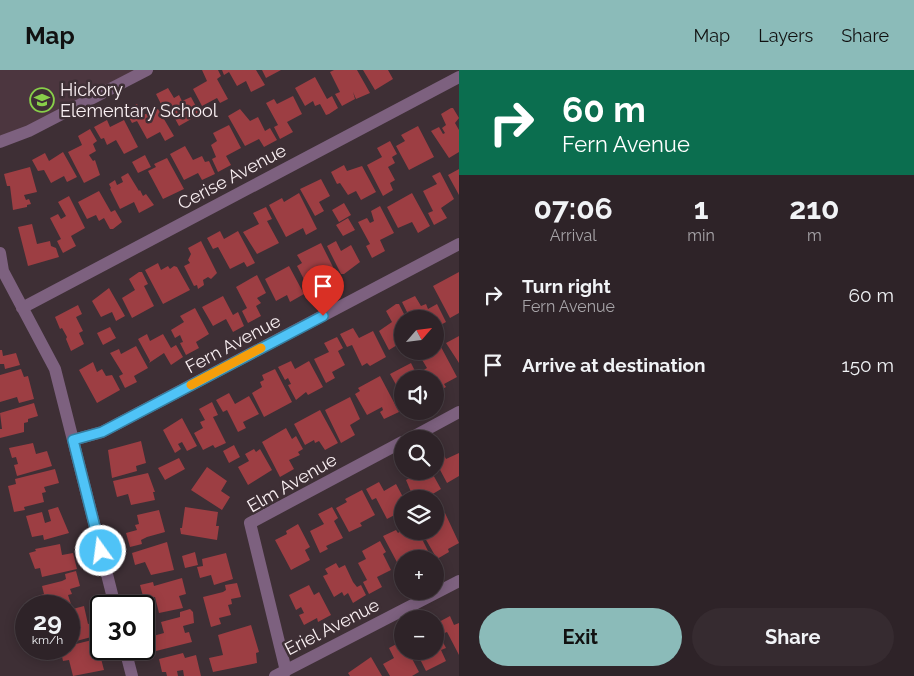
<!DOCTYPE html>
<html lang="en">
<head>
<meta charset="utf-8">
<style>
  :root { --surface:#2e2328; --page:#362b30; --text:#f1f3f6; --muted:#a7a4a8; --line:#494045; --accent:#8bbbb9 }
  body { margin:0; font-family:Raleway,sans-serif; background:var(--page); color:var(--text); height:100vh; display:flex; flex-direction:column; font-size:19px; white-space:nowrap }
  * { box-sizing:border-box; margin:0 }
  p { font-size:16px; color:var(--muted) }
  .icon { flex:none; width:28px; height:28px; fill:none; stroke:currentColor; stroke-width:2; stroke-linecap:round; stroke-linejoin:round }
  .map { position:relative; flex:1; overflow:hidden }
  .side { display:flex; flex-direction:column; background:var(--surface); width:455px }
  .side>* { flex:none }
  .guide { background:#0b6e4f; color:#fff; overflow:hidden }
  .needle { width:32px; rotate:62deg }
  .tools { position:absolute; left:394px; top:240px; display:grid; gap:10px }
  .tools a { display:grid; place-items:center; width:50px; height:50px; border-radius:50%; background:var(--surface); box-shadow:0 2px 12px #0003,0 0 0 1px var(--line); font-size:25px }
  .speed { position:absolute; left:15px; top:525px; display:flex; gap:10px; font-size:25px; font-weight:700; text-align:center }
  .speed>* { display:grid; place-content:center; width:65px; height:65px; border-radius:50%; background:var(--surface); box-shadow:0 2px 12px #0003,0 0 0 1px var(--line); line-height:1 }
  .speed small { font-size:12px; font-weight:400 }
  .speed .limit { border:2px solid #111; border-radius:8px; background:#fff; color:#111 }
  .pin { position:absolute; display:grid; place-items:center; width:42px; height:42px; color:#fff; margin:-51px -21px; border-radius:50% 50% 50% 0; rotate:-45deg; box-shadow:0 0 5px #0007 }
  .pin .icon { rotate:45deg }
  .me { position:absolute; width:55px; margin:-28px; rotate:346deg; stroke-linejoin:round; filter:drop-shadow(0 0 4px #0008) }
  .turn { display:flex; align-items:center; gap:18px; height:105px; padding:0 20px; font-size:22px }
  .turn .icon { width:65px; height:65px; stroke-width:2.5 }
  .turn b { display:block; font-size:35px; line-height:42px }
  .eta { display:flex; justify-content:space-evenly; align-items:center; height:85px; text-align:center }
  .eta b { font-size:30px; font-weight:700; line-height:35px }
  .action { display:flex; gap:10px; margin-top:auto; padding:10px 20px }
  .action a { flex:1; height:58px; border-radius:30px; background:var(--accent); color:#111; font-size:20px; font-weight:700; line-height:58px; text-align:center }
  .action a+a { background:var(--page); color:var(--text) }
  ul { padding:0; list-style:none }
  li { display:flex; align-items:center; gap:15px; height:70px; padding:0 20px }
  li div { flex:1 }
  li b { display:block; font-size:19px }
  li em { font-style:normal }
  header { display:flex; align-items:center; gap:30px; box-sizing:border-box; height:70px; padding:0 25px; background:var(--accent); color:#111 }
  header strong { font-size:24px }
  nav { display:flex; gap:28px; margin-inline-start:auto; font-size:18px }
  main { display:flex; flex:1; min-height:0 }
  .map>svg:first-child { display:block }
</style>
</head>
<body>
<header>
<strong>Map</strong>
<nav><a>Map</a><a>Layers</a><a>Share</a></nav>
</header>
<main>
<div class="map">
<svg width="459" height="606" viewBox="0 0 459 606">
  <rect width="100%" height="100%" fill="#3e2f35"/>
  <path fill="#4c363f" d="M0 0H142L0 71Z"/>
  <path fill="#9d3e43" d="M202 0H218L221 6 217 9 228 29 220 33 217 28 202 36 193 19 207 11Z
    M222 0H256L265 15 251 22 246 11 237 16 229 2 224 5Z
    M262 0H281L266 8Z
    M334 0H357L370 23 356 29 353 22 355 29 342 36 335 24 340 22 330 2Z
    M363 0H388L393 9 375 20Z
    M315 7 327 29 332 26 338 38 329 44 326 45 320 34 315 36 313 31 305 36 295 18Z
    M168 18 174 28 179 25 182 31 191 27 200 44 179 56 167 34 162 36 156 24Z
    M293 26 302 44 287 52 293 62 280 69 274 57 278 55 266 33 274 29 277 34Z
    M137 34 143 45 158 39 174 66 165 71 160 62 147 69 137 51 132 53 125 40Z
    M451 38H453L459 48 455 53 459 60V82L449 88 431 61 439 57 443 64 445 63 442 58 446 55 441 44Z
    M240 39 250 51 258 47 265 61 270 58 277 70 264 77 259 69 245 76 228 46Z
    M107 50 110 57 124 50 138 77 124 84 116 70 107 75 104 68 101 69 94 57Z
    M229 55 241 78 226 86 231 95 218 102 212 89 216 87 211 75 217 71 213 63Z
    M418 56 434 87 409 100 396 76 405 71 401 65Z
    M90 59 97 71 93 74 96 81 89 85 93 91 95 90 100 105 84 113 68 82 82 75 78 66Z
    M390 71 397 84 392 87 395 93 388 97 395 110 390 113 393 120 383 126 367 95 382 87 377 78Z
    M185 76 193 90 202 86 205 92 209 91 215 104 202 110 198 103 184 110 170 84Z
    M63 82 77 107 67 112 64 106 51 113 44 100 38 101 32 90 45 83 49 91Z
    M145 85 151 97 138 103 132 92Z
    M167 88 184 119 163 129 148 101 156 97 154 94Z
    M344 95 347 101 362 96 376 122 361 130 356 121 348 125 340 113 337 114 331 102Z
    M30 97 37 122 24 125 26 130 29 129 31 134 27 135V137L13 140 10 116H7L4 104Z
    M459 99V125L448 105Z
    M440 102 454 129 441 138 447 148 434 155 428 143 433 141 423 121 437 114 432 106Z
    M128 103 139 121 140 120 143 126 146 124 154 135 139 143 134 132 120 139 110 119 111 118 109 114 115 110 117 115 123 112 121 107Z
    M321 109 330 126 319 132 324 141 315 146 300 119Z
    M99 121 111 142 115 140 122 152 113 159H110L104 148 99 151 96 145 87 149 78 132Z
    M299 123 317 159 306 165 303 158 286 167 269 135 282 128 284 132Z
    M412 123 430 156 418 163 412 152 398 158 387 137Z
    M69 126 85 158 71 166 76 176 63 183 57 171 61 169 50 148 58 144 61 149 66 146 58 132Z
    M344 133 351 145 339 152 332 140Z
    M380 136 394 163 380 170 385 181 372 188 366 176 370 174 358 152 367 148 370 153 374 151 371 141Z
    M266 137 272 149 267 151 279 173 257 184 243 162 259 154 253 143Z
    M348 148 355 160 343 166 336 155Z
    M32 154 37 174 50 171 51 176 56 178 59 187 28 196 18 157Z
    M220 161 224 169 238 161 255 193 247 197 244 192 230 199 218 177 213 179 207 168Z
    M201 171 217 203 211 209 208 207 203 210 204 215 198 219 197 215 194 216 184 196 190 193 188 190 191 184 188 178Z
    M336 171 341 181 351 175 360 192 344 204H341L327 176Z
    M321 173 337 205 324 212 321 211 323 214 310 221 297 196 302 193 297 185Z
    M158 193 161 200 168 196 170 199 174 196 177 197 190 220 163 234 145 200Z
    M289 196 304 224 290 232 287 225 276 231 265 209Z
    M139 202H142L148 214 144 216 154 236 132 248 122 228 135 220 129 209Z
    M459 202V243L450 248 433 216Z
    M257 205 266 223 257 228 261 233 256 236 261 246 248 253 242 241 247 238 236 217Z
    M109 218 125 246 116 251 112 242 101 247 92 231Z
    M223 226 233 245 238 242 244 256 233 262 226 249 213 256 202 237Z
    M415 226 421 236 426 234 428 239 437 234 446 252 435 258V249H418L413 241 408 244 402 232Z
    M396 234H399L405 246 401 249 402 272 389 280 379 261 392 252 386 241Z
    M78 235 82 244 76 247 83 261 79 263 84 274 71 281 66 269 67 267 62 258 60 259 55 247Z
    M195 238 209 264 196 272 199 278 186 285 180 273 183 272 180 265 175 268 171 260 184 252 180 246Z
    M110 257 116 268 103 275 97 263Z
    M353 258 359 268 373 261 386 287 370 296 367 293 362 296 352 275 347 277 340 264Z
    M147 264 150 271 163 264 171 278 176 275 183 287 171 295 164 283 149 293 150 291 138 269Z
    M459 266V293L446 273Z
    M337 267 343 278 338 281 345 295 332 302 335 308 326 313 314 289 329 282 324 273Z
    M136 276 148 298 134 306 137 312 125 318 119 306 123 304 110 283 119 279 121 284Z
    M441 277 457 307 444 314 446 317 435 323V309H426L422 301 427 298 421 288Z
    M0 280H2L3 286 16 283 20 295 5 299 4 294H0Z
    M291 291 295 299 309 291 323 317 308 325 306 322 296 330 288 315 291 314 288 308 285 310 278 297Z
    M93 292 97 302 102 299 106 306 112 305 120 320 97 333 79 300Z
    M411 293 419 309H402V339L397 328 400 325 399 320 390 304Z
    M21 299 24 307 28 306 34 329 19 333 17 327 0 332V305Z
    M275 299 292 332 264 347 252 323 262 317 260 312 264 310 262 305Z
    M380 306 399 342 384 349 380 342 383 340 382 337 367 345 355 324 360 321 358 318Z
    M229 323 235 334 249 326 259 344 243 352 246 358 238 362 227 340 223 342 216 330Z
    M350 327 360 349 350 355 355 365 341 373 325 340Z
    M212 332 218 345 213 347 226 373 215 378 213 375 203 380 194 363 203 358 200 352 205 350 199 339Z
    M34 333 38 346 28 349V352L24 353V362L0 368V359H2L0 343Z
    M320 340 338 373 325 380 319 371 315 373 314 370 305 375 294 354Z
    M182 348 197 376 187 381 182 372 178 374 181 379 175 383 163 360Z
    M286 358 292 369 296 366 303 379 298 382 300 385 289 390 294 399 280 407 262 372Z
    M141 371 146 393 136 396 137 401 112 408 108 380Z
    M33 373 36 384 47 381 52 396 17 406 14 395 18 394 16 387 12 388 9 378Z
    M234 375 240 387 229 393 223 381Z
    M254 379 256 382 260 379 272 400 248 415 238 397 249 391 245 384Z
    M441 379 446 389 459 383V406L447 413 438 396 435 397V383Z
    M179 388 185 399 165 410 158 398Z
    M207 397 227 411 221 421 230 427 222 440 191 420Z
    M55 399 59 413 44 417 46 422 42 423 44 432 24 437 25 440 14 442 8 416 16 414 15 409Z
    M413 401H431L441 419 431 425 429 421 423 425 425 429H414L406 410 415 405Z
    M148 403 155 422H153L155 430 131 435 128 424 117 427 113 411Z
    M379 412 384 421 396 414 404 429 402 441 387 449 376 428 372 430 366 419Z
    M362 420 375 445 360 453 362 456 349 462 336 438 347 432 345 429Z
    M58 437 69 463 44 470 43 465 32 467 26 446 42 442 45 453 51 451 48 440Z
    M185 437 218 442 216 456H219L217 470 181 464 180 458H182Z
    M332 437 338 448 334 451 343 468 326 476 328 479 320 483 310 461 324 454 318 444Z
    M159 440 165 462 147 467 141 470 142 474 130 477 126 463 137 460 135 455 139 454 137 445Z
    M445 443 459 473 448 479 449 482 437 489 421 461H435V448Z
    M298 454 310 477 305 480 310 490 291 500 275 470 287 464 286 461Z
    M396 460 398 463 402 460 418 461 432 489H402V494L399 496 383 466Z
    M380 471 386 482 383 484 391 500 377 507 382 517 369 524 363 512 367 510 358 493 366 489 362 481Z
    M167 472 174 500 151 505 145 492 135 495 132 483Z
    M60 474 62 485 73 483 77 499 42 507 40 498 35 499 29 483 36 481 35 479Z
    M195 482 198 495 185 498 182 486Z
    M226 483 233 509 214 515 211 505 200 508 197 497 203 496 202 489Z
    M336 493 339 498 345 495 353 512 357 517 361 515 366 525 353 533 348 523 344 526 342 522 334 527 323 506 328 504 325 499Z
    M76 501 80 516 70 519 72 524 68 525 71 534 63 536H38L35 527 44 524 42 516 62 511 66 509 65 504Z
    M182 508 186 524 179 526 183 538 159 543 155 527 144 530 140 515 153 512 154 516Z
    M237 513 241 527 231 529 232 534 228 535 231 545 219 548 221 554 211 557 203 527 223 522 226 520 225 515Z
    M309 515 314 525 319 522 331 545 318 552 317 548 304 555 299 545 304 543 301 537 296 540 289 525Z
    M84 536 88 554 92 553 95 566 69 573V540Z
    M190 539 193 542 194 553 183 556 185 563 189 562 192 572 156 581 153 566 164 563 161 552 180 547V542Z
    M450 546 454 555 459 553V585L447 562 442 564 437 553Z
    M251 555 259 582 256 583 257 593 213 602 209 588 223 585 218 565Z
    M435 557 446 578 441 580 446 591 426 601 419 587 429 581H435Z
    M92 570 95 582 99 581 104 600 73 606 69 590 63 591 61 582 72 575Z
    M402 571V581H408L419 602 412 606H390L383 594 394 588 389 578Z
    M183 583 185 588 196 585 201 606H184L183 600 177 601 178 606H167L166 602H162L159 589Z
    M371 587 382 606H350L348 603Z"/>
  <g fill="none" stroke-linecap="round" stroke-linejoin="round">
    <path stroke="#7d617f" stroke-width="12" d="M0 72 29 61 147 0
      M0 183 3 201 55 299 115 536
      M22 238 459 7
      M409 369 459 342
      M73 370 102 362 459 174
      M125 579 132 606
      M286 601 250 453 402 372
      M275 606 459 511"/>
  </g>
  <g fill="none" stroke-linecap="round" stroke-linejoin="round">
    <g stroke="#337fa1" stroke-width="12">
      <path id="route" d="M101 481 73 370 102 362 323 246"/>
    </g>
    <use href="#route" stroke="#4fc3f7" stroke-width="9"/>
    <path stroke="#f59e0b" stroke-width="9" d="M191 315 261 278"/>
  </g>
  <defs>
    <g id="school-ring" transform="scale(1.25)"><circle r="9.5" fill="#3e2f35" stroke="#88cf49" stroke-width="1.5"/><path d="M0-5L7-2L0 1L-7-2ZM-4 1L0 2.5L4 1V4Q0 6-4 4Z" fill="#88cf49"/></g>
  </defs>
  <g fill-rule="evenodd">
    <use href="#school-ring" x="42" y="30"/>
  </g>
  <g text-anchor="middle" stroke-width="5" stroke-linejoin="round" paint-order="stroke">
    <g font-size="18" fill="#f9eff2" stroke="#3e2f35" text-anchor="start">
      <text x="60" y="26">Hickory<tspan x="60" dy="21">Elementary School</tspan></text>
    </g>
    <g font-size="18" fill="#f9eff2" stroke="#3e2f35">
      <text transform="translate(232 107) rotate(-28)" y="6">Cerise Avenue</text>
      <text transform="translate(233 274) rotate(-28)" y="6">Fern Avenue</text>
      <text transform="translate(292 413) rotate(-30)" y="6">Elm Avenue</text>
      <text transform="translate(332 557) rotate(-27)" y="6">Eriel Avenue</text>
    </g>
  </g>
</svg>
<div class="tools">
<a><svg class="needle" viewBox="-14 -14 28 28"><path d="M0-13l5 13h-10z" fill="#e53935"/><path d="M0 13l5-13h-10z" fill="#a7a4a8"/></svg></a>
<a><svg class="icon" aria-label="sound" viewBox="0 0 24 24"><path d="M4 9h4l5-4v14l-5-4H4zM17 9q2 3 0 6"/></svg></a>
<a><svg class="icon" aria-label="search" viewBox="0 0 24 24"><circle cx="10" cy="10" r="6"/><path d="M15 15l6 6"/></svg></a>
<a><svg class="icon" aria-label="layers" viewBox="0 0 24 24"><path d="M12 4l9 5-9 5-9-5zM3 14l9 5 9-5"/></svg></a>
<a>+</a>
<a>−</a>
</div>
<div class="speed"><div>29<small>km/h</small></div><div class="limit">30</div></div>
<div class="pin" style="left:323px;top:246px;background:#d93025"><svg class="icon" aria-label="arrive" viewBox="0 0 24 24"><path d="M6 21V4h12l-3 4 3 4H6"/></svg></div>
<svg class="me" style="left:101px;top:481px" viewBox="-20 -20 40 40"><circle r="17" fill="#4fc3f7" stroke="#fff" stroke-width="3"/><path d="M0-11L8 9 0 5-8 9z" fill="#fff"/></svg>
</div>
<section class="side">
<div class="guide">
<div class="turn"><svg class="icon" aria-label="right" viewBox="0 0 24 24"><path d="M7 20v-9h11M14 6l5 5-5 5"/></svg><div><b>60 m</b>Fern Avenue</div></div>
</div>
<div class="eta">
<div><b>07:06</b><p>Arrival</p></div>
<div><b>1</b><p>min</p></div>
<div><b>210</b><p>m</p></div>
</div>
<ul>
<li><svg class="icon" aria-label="right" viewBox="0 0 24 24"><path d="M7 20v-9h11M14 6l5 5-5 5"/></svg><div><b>Turn right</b><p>Fern Avenue</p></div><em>60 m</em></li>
<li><svg class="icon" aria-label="arrive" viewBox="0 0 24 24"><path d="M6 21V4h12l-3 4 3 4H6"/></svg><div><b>Arrive at destination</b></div><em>150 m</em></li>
</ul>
<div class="action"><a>Exit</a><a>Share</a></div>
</section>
</main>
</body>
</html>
